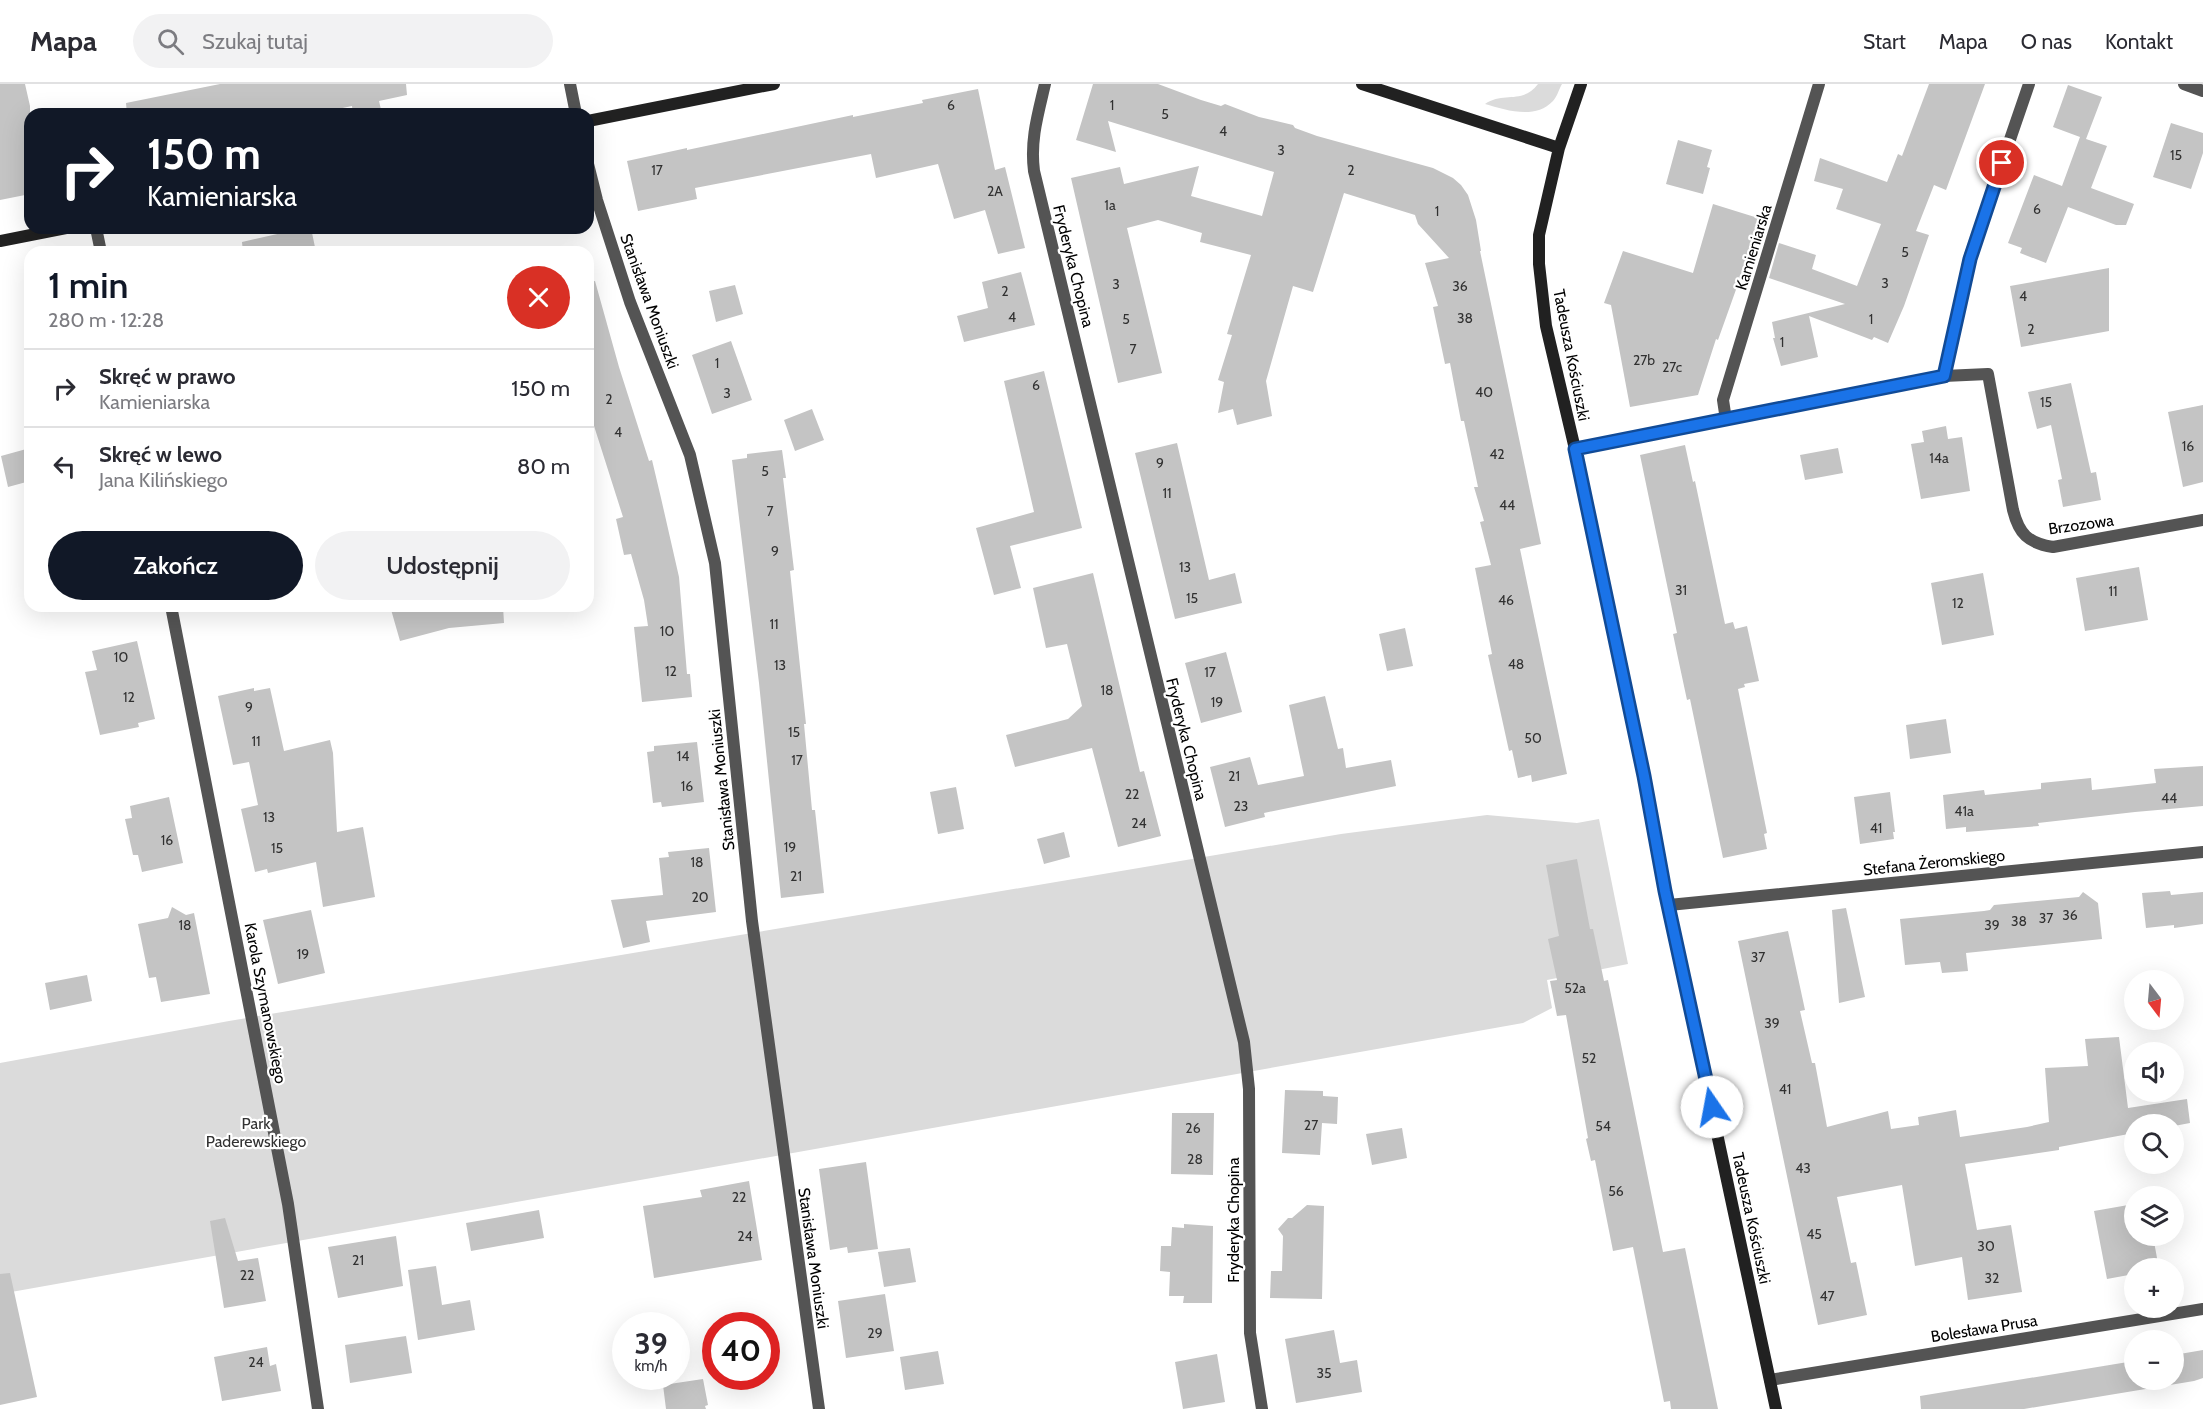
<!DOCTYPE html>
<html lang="pl">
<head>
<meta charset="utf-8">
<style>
  :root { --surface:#fff; --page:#f2f2f3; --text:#2b2b33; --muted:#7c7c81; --line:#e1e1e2; --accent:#111827 }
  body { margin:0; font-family:Cabin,sans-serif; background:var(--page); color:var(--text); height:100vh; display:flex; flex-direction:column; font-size:22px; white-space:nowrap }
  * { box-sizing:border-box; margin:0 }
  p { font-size:20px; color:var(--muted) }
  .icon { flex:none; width:33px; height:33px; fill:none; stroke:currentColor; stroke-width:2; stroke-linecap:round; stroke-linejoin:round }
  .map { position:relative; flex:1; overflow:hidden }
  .details { position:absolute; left:24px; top:162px; width:570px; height:366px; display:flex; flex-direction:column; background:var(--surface); border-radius:18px; box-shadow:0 6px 24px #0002 }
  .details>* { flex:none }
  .banner { position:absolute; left:24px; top:24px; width:570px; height:126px; border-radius:18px; box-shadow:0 6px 24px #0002; background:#111827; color:#fff; overflow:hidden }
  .needle { width:39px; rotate:164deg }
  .buttons { position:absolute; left:2124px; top:886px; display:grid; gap:12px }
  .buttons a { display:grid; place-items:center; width:60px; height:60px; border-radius:50%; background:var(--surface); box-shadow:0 6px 24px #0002; font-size:30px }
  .speed { position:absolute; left:612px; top:1228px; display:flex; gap:12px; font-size:30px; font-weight:700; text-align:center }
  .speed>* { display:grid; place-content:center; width:78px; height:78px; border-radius:50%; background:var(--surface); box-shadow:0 6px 24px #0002; line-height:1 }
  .speed small { font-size:15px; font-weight:400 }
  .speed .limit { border:9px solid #d22; background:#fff; color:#111 }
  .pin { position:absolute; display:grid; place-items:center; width:51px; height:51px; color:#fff; margin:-26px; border:3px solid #fff; border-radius:50%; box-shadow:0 2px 6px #0007 }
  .me { position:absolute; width:66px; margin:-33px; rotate:348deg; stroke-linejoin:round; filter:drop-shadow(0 0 4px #0008) }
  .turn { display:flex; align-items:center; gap:21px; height:126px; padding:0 24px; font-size:27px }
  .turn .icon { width:78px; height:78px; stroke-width:2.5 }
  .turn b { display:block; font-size:42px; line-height:51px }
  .round { display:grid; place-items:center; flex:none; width:63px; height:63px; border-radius:32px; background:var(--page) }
  .head { display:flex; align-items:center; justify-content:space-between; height:102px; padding:0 24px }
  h1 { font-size:36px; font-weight:600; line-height:45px; color:var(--accent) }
  .cta { display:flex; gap:12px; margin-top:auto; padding:12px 24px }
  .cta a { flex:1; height:69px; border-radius:36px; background:var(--accent); color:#fff; font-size:24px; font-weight:600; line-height:69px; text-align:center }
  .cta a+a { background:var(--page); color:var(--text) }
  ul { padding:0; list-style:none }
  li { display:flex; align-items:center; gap:18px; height:78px; padding:0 24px; border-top:2px solid var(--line) }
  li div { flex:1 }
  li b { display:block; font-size:22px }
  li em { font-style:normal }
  header { display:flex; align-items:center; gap:36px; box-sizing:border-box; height:84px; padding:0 30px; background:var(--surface); border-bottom:2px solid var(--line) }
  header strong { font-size:28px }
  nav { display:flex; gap:33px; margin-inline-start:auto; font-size:21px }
  .search { width:420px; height:54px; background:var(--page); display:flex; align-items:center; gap:15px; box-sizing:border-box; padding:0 21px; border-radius:33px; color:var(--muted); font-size:22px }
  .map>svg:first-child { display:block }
</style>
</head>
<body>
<header>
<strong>Mapa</strong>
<div class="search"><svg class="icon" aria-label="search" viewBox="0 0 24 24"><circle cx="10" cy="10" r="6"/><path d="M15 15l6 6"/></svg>Szukaj tutaj</div>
<nav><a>Start</a><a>Mapa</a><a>O nas</a><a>Kontakt</a></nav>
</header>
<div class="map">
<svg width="2203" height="1325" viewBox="0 0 2203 1325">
  <rect width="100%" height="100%" fill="#fff"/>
  <path fill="#dbdbdb" d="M1538 0H1562C1559 5 1557 13 1553 17 1535 36 1506 26 1485 20 1504 7 1522 21 1538 0Z
    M1487 731 1577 739 1599 735 1628 880 1547 896 1552 924 1523 939 0 1210V979L229 937 1341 750Z"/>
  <path fill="#c4c4c4" d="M0 0H25L30 22V110L0 116Z
    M220 0H406L407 11 379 17 382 30H353L352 22 314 30H127L126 19Z
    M1093 0H1158L1201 16 1221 22 1225 20 1259 33 1293 41 1295 44 1317 52 1433 84 1453 94 1461 101 1468 111 1476 136 1481 167H1480L1541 460 1520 465 1567 690 1532 698 1531 691 1518 694 1512 666 1509 667 1488 571 1492 570 1475 484 1491 481 1480 438 1484 437 1474 403H1478L1464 337H1461L1450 279 1445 280 1433 223 1438 222 1425 179 1449 174 1418 140 1415 131 1344 109 1313 208 1293 202 1266 297 1272 332 1237 341 1233 325 1218 329 1224 298 1218 296 1232 251 1227 250 1251 171 1200 158 1202 149 1158 136 1127 144 1162 289 1118 299 1071 94 1120 83 1124 100 1199 82 1191 112 1262 132 1274 88 1108 37 1116 68 1076 56Z
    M1929 0H1985L1946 106 1934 101 1916 147 1929 151 1904 222 1888 259 1874 253 1872 256 1809 232 1818 273 1781 282 1773 254H1775L1772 238 1845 220 1769 194 1779 159 1816 171 1812 185 1857 202 1881 140 1836 125 1843 105 1814 97 1820 74 1887 98 1898 70 1902 72Z
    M2068 1 2102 13 2086 55 2107 62 2091 104 2134 120 2126 141H2116L2068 123 2046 179 2020 169 2022 164 2008 159 2034 91 2062 102 2080 53 2053 43Z
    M978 5 995 86 1005 83 1025 164 998 170 985 126 954 135 938 80 876 94 871 70 695 104 697 115 638 127 627 77 687 64V66L853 31V33L923 19 922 16Z
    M2171 39 2203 49V69L2191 105 2153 93Z
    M1678 56 1712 66 1707 83 1710 84 1703 110 1666 100Z
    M1713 120 1758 134V144L1718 256 1716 255 1698 311 1630 323 1611 221 1604 219 1623 167 1693 189Z
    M304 144H311L316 168H243L242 158Z
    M2109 184V247L2021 263 2010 202Z
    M1021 188 1035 241 964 258 957 232 988 224 982 198Z
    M595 197 619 283 649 377 652 376 661 414 679 493 687 590H690L692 613 642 618 634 543 648 542 644 516 631 470 624 471 616 435 623 433 588 323V198Z
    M735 201 743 230 716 238 709 207Z
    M731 257 752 316 712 330 692 271Z
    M1044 287 1082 444 1010 462 1021 504 994 511 976 444 1034 428 1004 297Z
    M2071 299 2091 389 2096 388 2101 416 2063 423 2058 396 2062 395 2051 341 2037 345 2028 308Z
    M2203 321V398L2183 403 2168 328Z
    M812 325 824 356 795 367 784 336Z
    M1946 342 1948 355 1962 353 1970 407 1921 415 1911 360 1924 358 1922 347Z
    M1177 359 1209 496 1235 489 1242 519 1175 535 1135 369Z
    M1685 361 1693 398 1695 397 1725 540 1733 538 1735 545 1747 542 1759 597 1744 600 1745 603 1738 605 1767 749 1764 750 1767 765 1723 774 1690 615 1687 616 1678 574 1673 550 1677 549 1640 371Z
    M30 364V397L8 403 1 372Z
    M1838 364 1843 389 1805 396 1800 371Z
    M782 366 786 394H783L794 486 790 487 806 640H804L812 726H815L824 809 781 814 759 599 732 376 747 374V370Z
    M2139 483 2148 536 2085 547 2076 494Z
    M1093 489 1140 688 1144 687 1161 752 1118 763 1092 664 1015 683 1006 651 1068 635 1082 622 1067 560 1046 564 1033 504Z
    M1983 489 1994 551 1942 561 1931 499Z
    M390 522H503L504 539 449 544 400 557Z
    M1405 544 1413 582 1387 587 1379 550Z
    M137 557 155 635 138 639 139 643 100 651 85 588 97 586 92 567Z
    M1226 568 1242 628 1201 639 1185 579Z
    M254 604V607L270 604 284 667 330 656 333 669 337 748 363 743 375 813 323 823 316 778 268 789 267 785 255 788 241 725 258 721 249 678 233 681 218 612Z
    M1325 612 1338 665 1343 664 1346 684 1391 676 1396 702 1264 729 1265 733 1225 743 1210 683 1250 673 1258 701 1304 692 1289 621Z
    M1946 635 1951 669 1910 675 1906 641Z
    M697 658 704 718 662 723 661 718 653 719 647 668 654 667V662Z
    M2203 682V722L2135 728 2038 739 2039 742 1966 748V743L1946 745 1943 711 1984 706 1985 711 2041 705V699L2091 694 2092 706 2156 699 2154 685Z
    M956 703 964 745 938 750 930 708Z
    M1890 708 1895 748H1893L1894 755 1860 760 1854 713Z
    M169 713 183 779 142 788 138 771H133L125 735 132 734 130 722Z
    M1064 748 1070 773 1044 780 1037 755Z
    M709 764 716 828 646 837 650 858 623 864 611 816 663 811 659 774 669 773 668 768Z
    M1577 775 1590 845H1593L1604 897 1608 896 1663 1168 1685 1164 1718 1325H1671L1670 1317 1664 1318 1633 1163 1613 1167 1595 1076 1591 1077 1586 1055 1588 1054 1566 931 1557 932 1550 897 1557 896 1548 855 1559 852 1546 781Z
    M2170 807 2171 811 2203 808V840L2174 844V841L2146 844 2142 809Z
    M2083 808 2098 819 2102 855 1966 869 1968 887 1942 889 1940 878 1905 881 1900 835 1984 827 1990 826 1994 821 2079 813Z
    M172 823 186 831 194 829 210 910 161 918 156 893 149 894 138 840 168 834Z
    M1846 824 1865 913 1839 919 1832 826Z
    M311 826 325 889 278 900 263 836Z
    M1788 847 1805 926 1800 927 1812 979H1815L1827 1043 1888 1027 1891 1045 1919 1041 1918 1033 1956 1026 1960 1053 2027 1043 2049 1038 2045 984 2088 982 2085 955 2119 953 2128 1024 2187 1015 2190 1039 2174 1042 2134 1041V1049L2059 1063V1066L1965 1080 1977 1146 2011 1141 2022 1208 1968 1216 1962 1173 1915 1182 1902 1101 1837 1113 1851 1179 1856 1178 1867 1231 1818 1241 1738 857Z
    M87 891 92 917 50 926 45 899Z
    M1285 1006 1323 1007V1012L1338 1013 1337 1040 1322 1039 1320 1071 1282 1069Z
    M1172 1029H1214L1213 1091 1171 1090Z
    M1402 1044 1407 1074 1372 1081 1366 1050Z
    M866 1078 878 1165 848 1169 847 1163 830 1166 819 1085Z
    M749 1097 762 1176 654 1194 643 1122 702 1113 700 1106Z
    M2134 1120V1152H2153L2159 1185H2134V1190L2107 1195 2094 1127Z
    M1307 1121 1324 1122 1322 1215 1270 1214 1271 1187H1282L1283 1152 1278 1145 1288 1134H1292Z
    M539 1126 544 1154 471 1167 466 1139Z
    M225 1134 238 1177 258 1174 266 1217 224 1224 210 1137Z
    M1184 1140 1213 1142 1212 1219H1183L1184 1212H1169L1170 1188 1160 1187 1161 1162H1171L1172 1143 1184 1144Z
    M396 1152 403 1202 338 1214 328 1163Z
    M910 1164 916 1198 884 1203 878 1168Z
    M436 1182 442 1221 470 1216 475 1246 418 1256 408 1186Z
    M10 1189 37 1313 0 1321V1190Z
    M885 1210 894 1267 846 1274 838 1217Z
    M1334 1246 1340 1279 1357 1276 1362 1308 1296 1319 1285 1255Z
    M406 1252 412 1289 350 1299 345 1261Z
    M267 1263 270 1282 276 1280 281 1307 222 1317 214 1273Z
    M2203 1266V1294L2194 1297 2024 1325H1921L1920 1312 2134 1277V1296H2174V1271Z
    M938 1267 944 1300 905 1306 900 1273Z
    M1217 1270 1225 1318 1183 1325 1175 1278Z
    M703 1295 708 1321 705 1322 706 1325H666L663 1301Z"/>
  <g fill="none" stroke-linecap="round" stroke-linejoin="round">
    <path stroke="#545454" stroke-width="12" d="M570 0 576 30
      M1045 0C1038 30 1030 56 1034 87L1244 958 1249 1005 1250 1249 1262 1325
      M2184 0 2203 7
      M588 80 597 116 630 218 690 371 715 479 752 837 819 1325
      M96 144 101 168
      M1944 292 1969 175 2029 0
      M1726 336 1723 316 1819 0
      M1575 365 1944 292 1988 290 2013 426C2019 450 2028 459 2053 463L2203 436
      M171 522 288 1120 318 1325
      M1669 821 2203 768
      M1770 1296 2203 1225"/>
    <path stroke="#212121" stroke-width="12" d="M1362 0 1559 64
      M1581 0 1559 64 1539 151V180L1546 242 1575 365 1644 692 1665 807 1776 1325
      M588 37 774 0
      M0 157 66 144"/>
  </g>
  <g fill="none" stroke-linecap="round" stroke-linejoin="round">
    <g stroke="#114b97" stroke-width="15">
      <path id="route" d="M1712 1023 1665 807 1644 692 1575 365 1944 292 1970 175 2002 79"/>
    </g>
    <use href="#route" stroke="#1a73e8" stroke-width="10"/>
  </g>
  <g text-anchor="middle" stroke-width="4.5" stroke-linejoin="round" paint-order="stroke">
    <g font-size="14" fill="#313131">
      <text x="951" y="26">6</text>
      <text x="1112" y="26">1</text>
      <text x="1165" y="35">5</text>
      <text x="1223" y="52">4</text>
      <text x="1281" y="71">3</text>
      <text x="2176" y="76">15</text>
      <text x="657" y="91">17</text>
      <text x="1351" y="91">2</text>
      <text x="995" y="112">2A</text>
      <text x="1110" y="126">1a</text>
      <text x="2037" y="130">6</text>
      <text x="1437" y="132">1</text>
      <text x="1905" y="173">5</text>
      <text x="1885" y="204">3</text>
      <text x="1116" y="205">3</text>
      <text x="1460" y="207">36</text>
      <text x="1005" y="212">2</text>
      <text x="2023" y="217">4</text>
      <text x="1012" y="238">4</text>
      <text x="1465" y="239">38</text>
      <text x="1126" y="240">5</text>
      <text x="1871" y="240">1</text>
      <text x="2031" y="250">2</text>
      <text x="1782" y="263">1</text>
      <text x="1133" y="270">7</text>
      <text x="1644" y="281">27b</text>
      <text x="717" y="284">1</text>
      <text x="1672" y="288">27c</text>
      <text x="1036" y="306">6</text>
      <text x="1484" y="313">40</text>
      <text x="727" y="314">3</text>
      <text x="609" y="320">2</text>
      <text x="2046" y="323">15</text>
      <text x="618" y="353">4</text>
      <text x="2188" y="367">16</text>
      <text x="1497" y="375">42</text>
      <text x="1939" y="379">14a</text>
      <text x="1160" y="384">9</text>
      <text x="765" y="392">5</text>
      <text x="1167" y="414">11</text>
      <text x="1507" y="426">44</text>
      <text x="770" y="432">7</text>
      <text x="775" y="472">9</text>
      <text x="1185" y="488">13</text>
      <text x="1681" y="511">31</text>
      <text x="2113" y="512">11</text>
      <text x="1192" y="519">15</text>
      <text x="1506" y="521">46</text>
      <text x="1958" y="524">12</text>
      <text x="774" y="545">11</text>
      <text x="667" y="552">10</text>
      <text x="121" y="578">10</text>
      <text x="1516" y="585">48</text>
      <text x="780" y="586">13</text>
      <text x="671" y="592">12</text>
      <text x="1210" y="593">17</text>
      <text x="1107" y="611">18</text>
      <text x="129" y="618">12</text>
      <text x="1217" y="623">19</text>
      <text x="249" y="628">9</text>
      <text x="794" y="653">15</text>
      <text x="1533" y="659">50</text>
      <text x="256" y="662">11</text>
      <text x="683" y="677">14</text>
      <text x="797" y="681">17</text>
      <text x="1234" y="697">21</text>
      <text x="687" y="707">16</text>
      <text x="1132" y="715">22</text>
      <text x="2169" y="719">44</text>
      <text x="1241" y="727">23</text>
      <text x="1964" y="732">41a</text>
      <text x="269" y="738">13</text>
      <text x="1139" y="744">24</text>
      <text x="1876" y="749">41</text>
      <text x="167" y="761">16</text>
      <text x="790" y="768">19</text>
      <text x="277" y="769">15</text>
      <text x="697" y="783">18</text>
      <text x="796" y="797">21</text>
      <text x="700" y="818">20</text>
      <text x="2070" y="836">36</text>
      <text x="2046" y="839">37</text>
      <text x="2019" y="842">38</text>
      <text x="185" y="846">18</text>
      <text x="1992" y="846">39</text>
      <text x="303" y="875">19</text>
      <text x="1758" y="878">37</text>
      <text x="1575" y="909">52a</text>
      <text x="1772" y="944">39</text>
      <text x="1589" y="979">52</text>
      <text x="1785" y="1010">41</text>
      <text x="1311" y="1046">27</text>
      <text x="1603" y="1047">54</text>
      <text x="1193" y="1049">26</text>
      <text x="1195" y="1080">28</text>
      <text x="1803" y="1089">43</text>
      <text x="1616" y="1112">56</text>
      <text x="739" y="1118">22</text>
      <text x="1814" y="1155">45</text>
      <text x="745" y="1157">24</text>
      <text x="1986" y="1167">30</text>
      <text x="358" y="1181">21</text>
      <text x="247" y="1196">22</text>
      <text x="1992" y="1199">32</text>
      <text x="1827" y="1217">47</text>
      <text x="875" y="1254">29</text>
      <text x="256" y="1283">24</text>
      <text x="1324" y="1294">35</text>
    </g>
    <g font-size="16" fill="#000" stroke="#fff">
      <text transform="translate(1753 163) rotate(-73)" y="6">Kamieniarska</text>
      <text transform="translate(1074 182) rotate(76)" y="6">Fryderyka Chopina</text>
      <text transform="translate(650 217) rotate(70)" y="6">Stanisława Moniuszki</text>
      <text transform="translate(1572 271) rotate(79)" y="6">Tadeusza Kościuszki</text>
      <text transform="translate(2081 440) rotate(-8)" y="6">Brzozowa</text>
      <text transform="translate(1187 655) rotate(76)" y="6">Fryderyka Chopina</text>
      <text transform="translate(721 696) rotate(-96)" y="6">Stanisława Moniuszki</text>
      <text transform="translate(1934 778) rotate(-6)" y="6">Stefana Żeromskiego</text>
      <text transform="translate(266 919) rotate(79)" y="6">Karola Szymanowskiego</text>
      <text transform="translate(1752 1134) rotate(78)" y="6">Tadeusza Kościuszki</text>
      <text transform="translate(1233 1136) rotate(-90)" y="6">Fryderyka Chopina</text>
      <text transform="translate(814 1174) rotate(82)" y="6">Stanisława Moniuszki</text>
      <text transform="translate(1984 1244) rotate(-9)" y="6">Bolesława Prusa</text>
    </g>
    <g font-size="16" fill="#323232" stroke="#fff">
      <text x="256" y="1045">Park<tspan x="256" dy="18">Paderewskiego</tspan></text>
    </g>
  </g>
</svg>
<div class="buttons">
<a><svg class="needle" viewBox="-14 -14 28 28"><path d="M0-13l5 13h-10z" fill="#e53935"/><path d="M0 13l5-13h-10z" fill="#7c7c81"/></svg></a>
<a><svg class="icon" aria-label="sound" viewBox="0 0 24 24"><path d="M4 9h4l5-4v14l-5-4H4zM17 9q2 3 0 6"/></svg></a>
<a><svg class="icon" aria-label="search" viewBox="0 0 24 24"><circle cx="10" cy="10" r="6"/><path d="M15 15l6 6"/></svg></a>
<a><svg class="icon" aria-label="layers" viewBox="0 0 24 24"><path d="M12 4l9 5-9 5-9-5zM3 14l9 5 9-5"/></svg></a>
<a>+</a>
<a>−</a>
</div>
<div class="speed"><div>39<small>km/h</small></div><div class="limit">40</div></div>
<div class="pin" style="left:2002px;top:79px;background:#d93025"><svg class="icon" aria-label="arrive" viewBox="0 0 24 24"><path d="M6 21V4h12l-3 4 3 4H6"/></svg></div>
<svg class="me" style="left:1712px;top:1023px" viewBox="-20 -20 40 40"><circle r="19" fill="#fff"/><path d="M0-13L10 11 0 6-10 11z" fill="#1a73e8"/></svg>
<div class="banner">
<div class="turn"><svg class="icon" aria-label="right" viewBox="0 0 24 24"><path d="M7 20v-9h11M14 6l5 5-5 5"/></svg><div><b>150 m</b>Kamieniarska</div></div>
</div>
<section class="details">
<div class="head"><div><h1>1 min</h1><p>280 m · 12:28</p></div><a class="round" style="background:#d93025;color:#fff"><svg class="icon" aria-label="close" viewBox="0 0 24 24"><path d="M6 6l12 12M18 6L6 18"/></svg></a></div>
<ul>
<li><svg class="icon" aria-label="right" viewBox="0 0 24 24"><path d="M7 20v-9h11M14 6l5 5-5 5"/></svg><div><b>Skręć w prawo</b><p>Kamieniarska</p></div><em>150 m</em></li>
<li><svg class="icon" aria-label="left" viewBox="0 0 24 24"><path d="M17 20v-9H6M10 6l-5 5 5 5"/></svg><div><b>Skręć w lewo</b><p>Jana Kilińskiego</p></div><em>80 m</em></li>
</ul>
<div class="cta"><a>Zakończ</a><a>Udostępnij</a></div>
</section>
</div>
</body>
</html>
